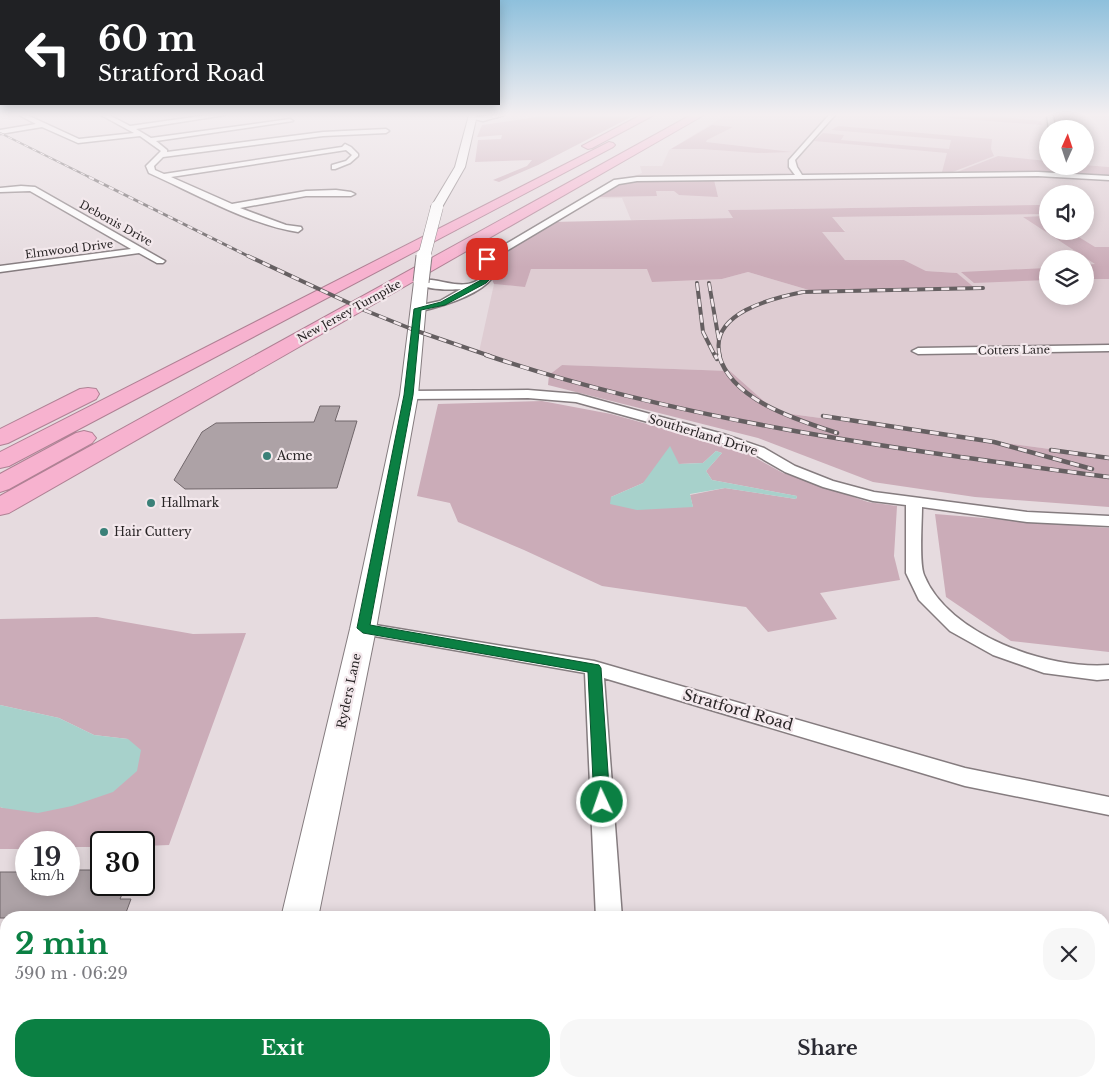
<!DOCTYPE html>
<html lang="en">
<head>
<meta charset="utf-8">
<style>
  :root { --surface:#fff; --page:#f7f7f7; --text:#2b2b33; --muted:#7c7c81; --accent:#0b8043 }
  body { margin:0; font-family:"Libre Baskerville",serif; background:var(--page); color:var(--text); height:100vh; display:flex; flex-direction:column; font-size:19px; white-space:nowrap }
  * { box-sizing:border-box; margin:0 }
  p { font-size:16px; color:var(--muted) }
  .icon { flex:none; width:28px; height:28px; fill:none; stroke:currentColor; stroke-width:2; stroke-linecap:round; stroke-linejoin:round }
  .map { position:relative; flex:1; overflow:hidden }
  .panel { position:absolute; left:0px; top:911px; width:1110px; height:176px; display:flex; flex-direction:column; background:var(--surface); border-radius:20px 20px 0 0; box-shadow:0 2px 12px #0003 }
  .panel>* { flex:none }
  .hud { position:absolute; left:0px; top:0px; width:500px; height:105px; box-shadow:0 2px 12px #0003; background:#202124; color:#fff; overflow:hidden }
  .needle { width:32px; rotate:3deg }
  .fabs { position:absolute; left:1039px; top:120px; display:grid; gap:10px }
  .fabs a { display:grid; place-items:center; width:55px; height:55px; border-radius:50%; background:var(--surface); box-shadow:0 2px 12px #0003; font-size:25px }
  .speed { position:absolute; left:15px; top:831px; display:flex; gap:10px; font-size:25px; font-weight:700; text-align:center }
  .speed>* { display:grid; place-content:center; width:65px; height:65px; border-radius:50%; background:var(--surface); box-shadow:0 2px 12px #0003; line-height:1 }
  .speed small { font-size:12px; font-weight:400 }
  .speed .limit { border:2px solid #111; border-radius:8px; background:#fff; color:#111 }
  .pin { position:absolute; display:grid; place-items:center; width:42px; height:42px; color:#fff; margin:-21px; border-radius:10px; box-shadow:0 2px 8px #0006 }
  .me { position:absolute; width:55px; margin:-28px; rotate:357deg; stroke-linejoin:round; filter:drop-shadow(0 0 4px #0008) }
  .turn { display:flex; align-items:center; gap:18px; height:105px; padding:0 15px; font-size:22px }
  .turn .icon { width:65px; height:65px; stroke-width:2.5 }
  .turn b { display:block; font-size:35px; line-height:42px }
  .round { display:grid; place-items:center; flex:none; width:52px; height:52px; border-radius:20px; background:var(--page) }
  .head { display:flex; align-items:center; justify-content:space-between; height:85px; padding:0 15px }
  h1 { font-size:30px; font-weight:800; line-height:38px; color:var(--accent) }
  .primary-button { display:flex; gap:10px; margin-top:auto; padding:10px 15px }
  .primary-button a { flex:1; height:58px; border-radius:20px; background:var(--accent); color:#fff; font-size:20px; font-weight:800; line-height:58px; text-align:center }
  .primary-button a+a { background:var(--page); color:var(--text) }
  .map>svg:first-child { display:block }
</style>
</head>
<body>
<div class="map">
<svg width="1109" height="1087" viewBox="0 0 1109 1087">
  <rect width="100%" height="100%" fill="#e6dbdf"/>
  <path fill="#deccd2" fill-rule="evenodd" d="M726 115H1109V167L1085 165V129H1048L1047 161 998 157 1109 179V457L776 412 730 371 562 365 549 375 479 352 494 284 525 286 531 269H647L722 279 748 272 819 293 975 289 957 273 926 271 904 260H845L821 232 845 231 831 217 1047 214 1048 231H1085V194H1048L1047 210 1039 205 729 210 734 218 631 220 622 198 590 199 614 184 642 173 640 166H662L669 150ZM1048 259H1085V296H1048Z"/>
  <path fill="#cbacb8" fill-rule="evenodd" d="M550 115H635L538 165 499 182 493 180 527 166 532 160 475 162 478 140 501 139 502 135 477 137 482 125Z
    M947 115H980L1041 121 1042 125 949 118Z
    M712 125 733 127 707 140 706 142 792 152 758 153 701 149H671Z
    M838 126 992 139 991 149 994 156 950 173 942 172 947 153 814 141 823 133 844 135 841 140 949 149 951 140 831 130Z
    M998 156 1047 161 1048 166 1085 165 1109 167V179L1089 176H947Z
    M643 180H714L718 197 679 195 674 191H656L657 196 596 197 619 183Z
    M1039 205 1047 210V214L832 217 845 232H822L845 260H904L926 271 957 273 976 289 819 293 748 272 722 279 652 282 647 269H531L525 287 494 284 484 262 551 222 733 218 728 210Z
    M1045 216 1047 218 1048 231H1069L1095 247H1109V279H1085V265L1095 264 1023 217Z
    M1047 268V280L974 283 961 272Z
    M562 365 730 371 776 412 1109 457V507L975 497 873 482 758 438 548 385 549 375Z
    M542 401 611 414 741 450 783 473 868 502 897 506 894 556 900 580 820 593 837 619 768 632 746 607 602 586 524 550 458 522 450 503 417 496 438 404ZM716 451 722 453 706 471 712 480 797 496 796 499 725 488 690 495 693 507 611 497 643 483 679 464 703 463Z
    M935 514 1109 528V652L1011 641 946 597Z
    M97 617 193 634 246 633 169 845 144 846V842H101V847H69V842H26V849H0V807L3 808 128 739 94 735 59 718 0 705V619Z"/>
  <path fill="#a7d1cb" d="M670 446 679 464 703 463 716 451 722 453 706 471 712 480 797 496 796 499 725 488 690 494 693 507 637 510 610 504 611 497 643 483Z
    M0 705 59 718 94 735 128 739 141 750 137 771 113 792 72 806 38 813 3 808 0 807Z"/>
  <path fill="#ada2a6" stroke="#71676b" d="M320 406H340L335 421H357L337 488 185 489 174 480 202 432 216 423 314 422Z
    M69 870H101V885H126L120 899H131L124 918H0V872H26V885H69Z"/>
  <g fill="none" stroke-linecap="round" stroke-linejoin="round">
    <g stroke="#857c7f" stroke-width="3">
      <path id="minor" d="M19 115H27L79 139 134 133 101 115H109L130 126 208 115H225L136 129 151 138 290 119 293 121 156 141 167 150V152L323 132 386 129 389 131 386 133 323 136 163 157 154 166 155 170 164 174 342 147 345 144 351 147 358 154V156L350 163 335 169H332V165L346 161 352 155 346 150 171 177 232 204 306 191 336 190 351 192 355 194 351 196H306L240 208 286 225 301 227 302 229 298 232C250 225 194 193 149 173L146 166 161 151 140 136 78 143 42 127 0 134V130L36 124Z
        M493 115H505L483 121 469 118Z
        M829 115H835L795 160 797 167 802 175 1038 172 1109 176V180L1038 176 637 181 619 184 491 260 489 269 492 278C478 296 439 307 417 312L412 309 413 307 440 301 461 289C448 290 426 290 416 282L418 280C438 276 464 294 482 277L479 269 484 257 614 180 637 177 795 175 789 167V160Z
        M1047 115H1053L1055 129H1049Z
        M21 186 35 187 165 261 163 263H157L139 253 0 272V266L131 249 30 191 0 192V188Z
        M1109 345V351L918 354 912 351 918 348Z
        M528 390 577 394 723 434 764 448 795 466 833 481 874 492 1027 512 1109 516V526L1027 522 922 507C922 522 919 563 924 575 948 635 1049 670 1109 665V679L1097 680 1044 673 993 655 950 631 919 600 906 573V505L873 501 823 487 785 472 754 454 713 440 576 402 528 398 409 399 403 395 409 391Z
        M363 623 594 661 965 768 1109 797V815L965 786 604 678 622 918H596L585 673 357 633 354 629 357 625Z
        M603 1081H633V1087H603Z
        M987 1081H1017L1019 1087H989Z"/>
    </g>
    <g stroke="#857c7f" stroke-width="2">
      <path id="secondary" d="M469 115H477L465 167 441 209H433L431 207 455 167Z
        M421 278 426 279 428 282 418 395 376 629 318 918H281L350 629 400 395 414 282 416 279Z
        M242 1081H284V1087H240Z"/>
    </g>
    <g stroke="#af8194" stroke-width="2">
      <path id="motorway" d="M641 115H654L592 148 588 149 582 146Z
        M691 115H704L9 513 0 515V496Z
        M609 142 613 143 615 145 613 147 9 466 0 468V452Z
        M88 388 96 389 99 394 96 399 8 443 0 445V429L80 389Z
        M84 431 92 433 96 438 92 443 9 489 0 492V474L76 433Z"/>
    </g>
    <use href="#minor" fill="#fff" fill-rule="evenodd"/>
    <use href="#secondary" fill="#fff" fill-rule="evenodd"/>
    <use href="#motorway" fill="#f7b2cf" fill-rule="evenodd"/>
    <g stroke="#655f61" stroke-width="2">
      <path id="rail-far3" d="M0 133 91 178"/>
    </g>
    <g stroke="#655f61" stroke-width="3">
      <path id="rail-far2" d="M89 177 250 257"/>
    </g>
    <g stroke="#655f61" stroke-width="4">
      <path id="rail-far1" d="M248 256 364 310 414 330 490 356
        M697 283 703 332 715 356
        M709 283 719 341
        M720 356C708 313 773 298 803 292L983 288"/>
    </g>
    <g stroke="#655f61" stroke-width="4.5">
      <path id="rail" d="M486 355C684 422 903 450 1109 477
        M715 355 717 359
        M719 355C731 400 797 420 837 433
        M823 416 994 442 1092 469
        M1051 450 1109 458"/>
    </g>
    <use href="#rail-far3" stroke="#f3e8ec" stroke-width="1" stroke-dasharray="4.5" stroke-linecap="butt"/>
    <use href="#rail-far2" stroke="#f3e8ec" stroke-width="2" stroke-dasharray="5.5" stroke-linecap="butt"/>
    <use href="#rail-far1" stroke="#f3e8ec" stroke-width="2.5" stroke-dasharray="8" stroke-linecap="butt"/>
    <use href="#rail" stroke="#f3e8ec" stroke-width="3" stroke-dasharray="9" stroke-linecap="butt"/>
    <g stroke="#857c7f" stroke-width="13" stroke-linecap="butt">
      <path id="secondary-bridge-far1" d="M424 257 437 207"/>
    </g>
    <g stroke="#857c7f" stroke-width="17" stroke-linecap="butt">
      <path id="secondary-bridge" d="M421 282 424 256"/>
    </g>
    <use href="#secondary-bridge-far1" stroke="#fff" stroke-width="12"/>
    <use href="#secondary-bridge" stroke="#fff" stroke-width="15"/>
  </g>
  <linearGradient id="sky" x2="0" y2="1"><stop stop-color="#8ec0dc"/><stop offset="0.43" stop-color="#f4eff1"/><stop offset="1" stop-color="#f4eff1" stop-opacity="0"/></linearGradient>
  <rect width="1109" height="267" fill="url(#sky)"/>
  <path fill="#0b8043" stroke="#07532c" d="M485 258 490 259 487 269 491 278 486 283 445 305 421 310 413 395 370 625 599 665 601 668 610 802 608 807 602 809 596 807 594 802 588 672 363 633 357 628 404 395 414 309 441 302 481 280 484 278 480 269Z"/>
  <g fill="#3a8078" stroke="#f3e8ec" stroke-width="2">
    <circle cx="267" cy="456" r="5"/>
    <circle cx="151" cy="503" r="5"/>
    <circle cx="104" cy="532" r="5"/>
  </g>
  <g text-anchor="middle" stroke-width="4.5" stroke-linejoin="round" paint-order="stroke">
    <g font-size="11" fill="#292526" stroke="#f3e8ec">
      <text transform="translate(116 223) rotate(29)" y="4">Debonis Drive</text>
      <text transform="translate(69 249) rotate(-7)" y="4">Elmwood Drive</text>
      <text transform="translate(349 311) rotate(-29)" y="4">New Jersey Turnpike</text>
      <text transform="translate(1014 350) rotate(-1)" y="4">Cotters Lane</text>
    </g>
    <g font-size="12" fill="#292526" stroke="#f3e8ec">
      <text transform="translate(703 435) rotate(17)" y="4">Southerland Drive</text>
      <text transform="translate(349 691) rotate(-78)" y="4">Ryders Lane</text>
    </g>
    <g font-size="12" fill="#292526" stroke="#f3e8ec" text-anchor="start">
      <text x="277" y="460">Acme</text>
      <text x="161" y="507">Hallmark</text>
      <text x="114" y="536">Hair Cuttery</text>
    </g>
    <g font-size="15" fill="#292526" stroke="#f3e8ec">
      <text transform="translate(738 710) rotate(16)" y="5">Stratford Road</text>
    </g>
  </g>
</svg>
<div class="fabs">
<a><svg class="needle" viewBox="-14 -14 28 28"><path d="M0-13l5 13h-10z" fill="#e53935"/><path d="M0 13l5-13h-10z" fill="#7c7c81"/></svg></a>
<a><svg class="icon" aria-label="sound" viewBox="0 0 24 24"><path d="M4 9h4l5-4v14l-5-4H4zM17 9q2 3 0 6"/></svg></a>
<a><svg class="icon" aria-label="layers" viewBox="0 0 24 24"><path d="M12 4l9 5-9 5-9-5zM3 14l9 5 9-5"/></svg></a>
</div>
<div class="speed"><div>19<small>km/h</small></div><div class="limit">30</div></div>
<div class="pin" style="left:487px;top:259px;background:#d93025"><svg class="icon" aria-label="arrive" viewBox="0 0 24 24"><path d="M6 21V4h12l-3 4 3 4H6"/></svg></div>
<svg class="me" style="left:602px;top:802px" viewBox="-20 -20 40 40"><circle r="17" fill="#0b8043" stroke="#fff" stroke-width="3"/><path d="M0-11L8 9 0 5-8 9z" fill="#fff"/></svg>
<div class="hud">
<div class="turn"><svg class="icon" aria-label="left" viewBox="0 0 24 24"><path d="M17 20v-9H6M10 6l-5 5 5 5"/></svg><div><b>60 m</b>Stratford Road</div></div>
</div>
<section class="panel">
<div class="head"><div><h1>2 min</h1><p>590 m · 06:29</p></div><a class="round"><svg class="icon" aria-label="close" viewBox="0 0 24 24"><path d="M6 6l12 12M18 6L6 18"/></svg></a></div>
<div class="primary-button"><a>Exit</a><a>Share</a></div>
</section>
</div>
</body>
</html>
